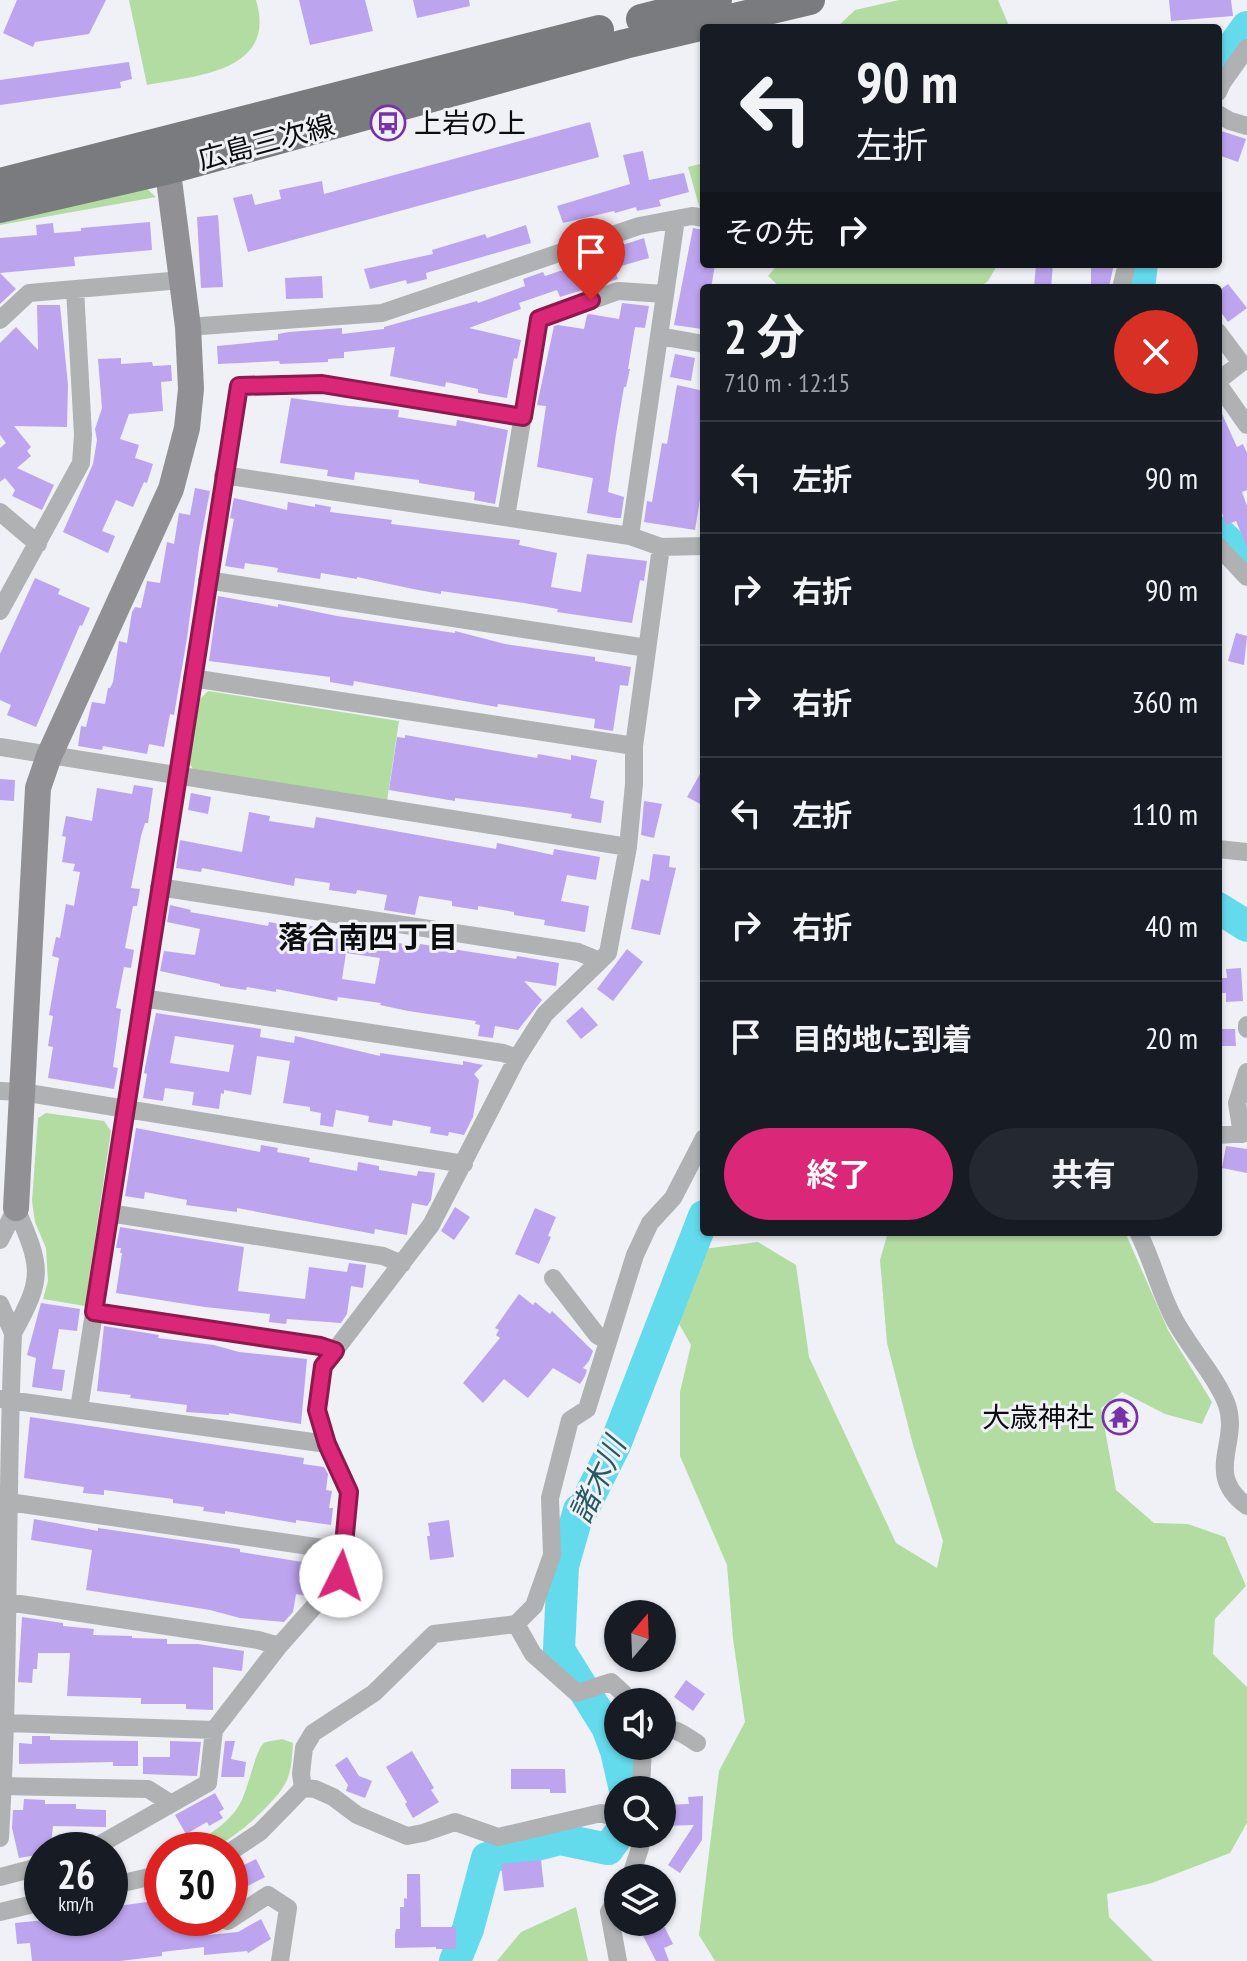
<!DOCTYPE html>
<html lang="ja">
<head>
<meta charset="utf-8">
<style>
  :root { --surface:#171b24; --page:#242831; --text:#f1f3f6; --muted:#9ea1a6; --line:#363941; --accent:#db2777 }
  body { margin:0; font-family:"PT Sans Narrow","Noto Sans JP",sans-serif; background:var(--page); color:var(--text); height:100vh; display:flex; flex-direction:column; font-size:30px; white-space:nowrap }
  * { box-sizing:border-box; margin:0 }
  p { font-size:26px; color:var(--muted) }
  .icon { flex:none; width:44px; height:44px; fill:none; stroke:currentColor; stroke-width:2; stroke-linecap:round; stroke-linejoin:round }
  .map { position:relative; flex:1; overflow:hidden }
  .side { position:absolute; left:700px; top:284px; width:522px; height:952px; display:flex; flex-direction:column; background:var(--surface); border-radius:8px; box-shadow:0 2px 6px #0004 }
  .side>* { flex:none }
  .top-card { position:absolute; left:700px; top:24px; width:522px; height:244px; border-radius:8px; box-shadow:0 2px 6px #0004; background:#171b24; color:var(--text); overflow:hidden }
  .needle { width:52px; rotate:19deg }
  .tools { position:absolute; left:604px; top:1600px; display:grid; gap:16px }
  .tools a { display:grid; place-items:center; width:72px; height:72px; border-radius:50%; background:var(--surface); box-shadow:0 2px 6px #0004; font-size:40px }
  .speed { position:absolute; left:24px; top:1832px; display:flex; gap:16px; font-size:40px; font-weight:700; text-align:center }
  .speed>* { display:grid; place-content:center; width:104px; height:104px; border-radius:50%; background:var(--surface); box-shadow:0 2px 6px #0004; line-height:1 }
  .speed small { font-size:20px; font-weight:400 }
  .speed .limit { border:12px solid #d22; background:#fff; color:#111 }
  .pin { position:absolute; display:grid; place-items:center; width:68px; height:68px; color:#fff; margin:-82px -34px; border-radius:50% 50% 50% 0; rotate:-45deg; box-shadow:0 0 8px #0007 }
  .pin .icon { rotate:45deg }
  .me { position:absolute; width:88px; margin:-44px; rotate:4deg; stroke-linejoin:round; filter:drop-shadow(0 0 6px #0008) }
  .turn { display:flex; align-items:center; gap:28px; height:168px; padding:0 24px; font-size:36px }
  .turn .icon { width:104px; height:104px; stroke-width:2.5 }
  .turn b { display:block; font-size:56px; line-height:68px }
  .then { display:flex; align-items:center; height:76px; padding:0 24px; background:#0003; gap:16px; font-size:30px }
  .round { display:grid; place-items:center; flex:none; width:84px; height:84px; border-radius:42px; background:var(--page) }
  .summary { display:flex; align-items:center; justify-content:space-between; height:136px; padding:0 24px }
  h1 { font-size:48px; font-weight:700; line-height:60px }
  .button { display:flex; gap:16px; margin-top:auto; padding:16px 24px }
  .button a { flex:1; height:92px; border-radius:48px; background:var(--accent); color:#fff; font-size:32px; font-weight:700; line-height:92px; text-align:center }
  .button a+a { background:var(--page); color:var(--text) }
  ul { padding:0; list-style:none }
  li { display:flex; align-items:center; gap:24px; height:112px; padding:0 24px; border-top:2px solid var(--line) }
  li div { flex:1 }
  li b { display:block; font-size:30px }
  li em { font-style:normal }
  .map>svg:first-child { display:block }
</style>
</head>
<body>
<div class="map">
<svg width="1247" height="1961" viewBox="0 0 1247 1961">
  <rect width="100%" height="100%" fill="#eff1f6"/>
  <path fill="#b3dca3" d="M129 0H256C278 72 195 76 147 85Z
    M899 0H998L1010 28H836L855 10Z
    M704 163V210L700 209 688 167Z
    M146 188 156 197 0 225V217Z
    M778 264H998L988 281 979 288H781L768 276Z
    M208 691 399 721 387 801 196 773 189 763 200 699Z
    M46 1113 104 1121 111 1131 85 1306 43 1299 48 1281 46 1248 35 1222 32 1201 38 1118Z
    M888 1232H1125L1168 1330 1212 1402 1202 1424 1165 1414 1122 1392 1101 1408 1116 1490 1154 1523 1188 1524 1225 1537 1246 1586 1215 1619 1213 1654 1247 1687V1823L1230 1853 1152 1883 1107 1894 1109 1917 1153 1961H715L699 1935 719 1771 745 1722 733 1639 727 1565 680 1456V1392L691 1345 661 1292 669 1263 703 1249 758 1242 796 1265 809 1357 896 1543 937 1568 943 1541 913 1445 887 1343 880 1260Z
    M282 1739 293 1743C292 1756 292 1768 287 1780 279 1800 229 1845 207 1850 203 1851 199 1850 195 1850V1843C211 1833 228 1823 238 1807 248 1793 255 1749 264 1743 268 1741 277 1740 282 1739Z
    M576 1907 588 1961H497L521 1932Z"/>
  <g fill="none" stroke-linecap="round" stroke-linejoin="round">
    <path stroke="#64daed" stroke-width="32" d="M1218 67 1247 27
      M1139 288 1142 264
      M1218 532 1247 560
      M1218 908 1247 926
      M625 1790 616 1751 607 1727 559 1650 563 1566 579 1510 584 1507 615 1445 704 1216
      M455 1961 468 1929 487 1858 560 1839 608 1849 619 1834"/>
  </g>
  <path fill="#bda4ef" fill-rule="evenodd" d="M17 0H106L89 34 35 42 33 47 3 33Z
    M299 0H365L373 31 310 45Z
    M413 0H469L470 6 417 18Z
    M1169 0H1231L1233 16 1171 21Z
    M129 62 132 79 120 82 121 88 0 105V80Z
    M590 122 599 157 248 252 233 198 252 194 255 205 281 199 279 190 322 181 324 194Z
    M1218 130 1246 139 1238 162 1218 155Z
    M643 151 649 180 684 173 689 192 659 200 661 206 637 211 636 207 615 213 614 211 563 223 557 206 630 184 623 155Z
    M218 215 223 287 201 288 197 217Z
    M150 222 152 250 74 257 75 266 0 273V238L37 235 36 225 53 223 54 233 81 231V228Z
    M526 225 531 243 426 273 427 279 407 284 406 280 370 289 364 269 433 254 432 250 485 234 487 238Z
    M693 228 704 230V264L715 265 711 288H704L702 329 674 325Z
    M644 238 649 258 614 268 618 279 560 297 557 290 519 303 521 309 469 328 521 340 517 359 514 358 507 398 478 393V389L446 382 445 387 390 376 395 347 344 352V358L328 359V362L280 364 279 361 218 364 217 346 278 340V334L289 332 342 328V334L384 329V327L477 301 478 303 525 286 523 279 543 272 545 276 578 265 576 260Z
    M1036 264H1053L1051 288H1034Z
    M1091 264H1114L1109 287H1091Z
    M0 273 16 289 0 304Z
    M322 276 323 298 286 299 285 278Z
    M1228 284 1247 308 1228 322 1218 308V291Z
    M622 303 649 306 645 328 635 327 628 369H630L626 387H624L616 434 608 492 624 497 621 518H616L587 513 593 478 537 467 546 406 537 405 554 326 558 325 584 329 587 315 589 314 619 319Z
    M37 305H60L68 385 67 427 14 426 31 447 27 451 31 456 17 468 54 485 42 510 12 496 15 490 5 478 0 482V448L6 443 0 435V343L16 327 38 350Z
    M675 354 695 358 691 381 670 377Z
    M121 358V364L152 362 153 366 171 365 172 381 161 382 163 411 129 414 120 439 139 445 135 458 153 464 147 483 144 482 133 507 116 500 102 531 115 536 108 553 63 532 93 464 97 440 95 429 102 408 98 359Z
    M677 385 704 391V501L700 500 695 530 644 522 647 501 652 502 662 443 667 444Z
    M291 398 348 406 399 410 398 417 423 421 456 426 457 420 508 430 495 504 474 500 475 492 419 483V480L355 472 354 480 327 476 328 470 280 463Z
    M1218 405 1237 447 1243 444 1247 453V490L1242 492 1247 506V547L1236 521 1226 525 1218 500Z
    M195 488 210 491 199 548 187 638 174 715 170 714 164 747 149 744 147 754 103 746 102 750 78 746 81 726 86 727 92 702 105 704 108 688H110L113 682 119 641 127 643 132 612 135 607 141 608 147 581 160 583 167 542 174 544 179 513 190 515Z
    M234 498 287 510 288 502 315 507V504L331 507 330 512 392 520 391 524 520 540 519 545 557 553 551 587 581 592 587 554 647 561 644 581 640 580 632 623 557 612 558 609 524 603 441 591V594L413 589 357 577V579L321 573 320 579 277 572 278 568 245 563 244 569 225 566 234 519 230 518Z
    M35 578 60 589 58 594 90 608 82 626 80 625 36 727 7 715 11 705 0 700V654Z
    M218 596 278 607V604L337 616 455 633V631L505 644 595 657V661L631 667 628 686 620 685 613 731 594 728 595 719 498 704 497 707 354 681 353 686 330 682V677L209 661Z
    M1236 633 1247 636 1244 665 1228 661Z
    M405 735 537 758 538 754 571 760V755L597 760 590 798 604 801 601 823 571 818 572 814 524 807 455 798V801L389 790 397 737 405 738Z
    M704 767V806L687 797Z
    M0 779 15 780 14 801 0 800Z
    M134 785 153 788 148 823H145L141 836 131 888 140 889 137 906H133L125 948 134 950 131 968 124 967 116 1008 121 1009 113 1067 118 1068 114 1089 48 1078 53 1047 48 1046 53 1016 49 1015 59 958 52 956 56 937 60 938 66 904 74 906 80 872 73 871 75 864 62 862 66 837 62 836 66 816 92 821 97 788 132 794Z
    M191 793 211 797 208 814 188 810Z
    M644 801 662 804 654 838 641 835Z
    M249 812 270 816 269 821 314 828 316 817 496 849 497 843 553 855 554 849 600 857 596 880 567 875 561 901 589 906 585 932 544 925 545 920 514 915V912L478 906V910L452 906V901L419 896 415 915 384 910 387 895 357 890 356 894 329 890 330 883 295 878 294 886 202 868 201 872 176 868 180 840 242 852Z
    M653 854 670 856 669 867 676 868 660 935 631 929 641 879 649 881Z
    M170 905 191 910 190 912 268 926 269 922 300 928V924L419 947 420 944 516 959 517 956 559 963 556 986 524 981 542 1000 518 1030 495 1026 493 1038 478 1036 480 1025 475 1024 476 1021 408 1011 380 1005 381 1003 338 997 337 1001 276 989V992L247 987 246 990 220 986V984L160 971 164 951 195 955 200 929 167 922ZM346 953 380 958 375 984 342 979Z
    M627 949 643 962 613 1001 597 989Z
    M1241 968 1243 1001 1226 1002V993H1218V978H1227L1226 969Z
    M582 1007 598 1025 581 1039 566 1021Z
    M156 1013 261 1029 260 1037 294 1043 295 1036 380 1056V1053L463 1065V1061L483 1065 474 1074 479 1080 473 1117 464 1135 449 1132 448 1136 430 1133 431 1127 393 1120 392 1126 368 1122 369 1116 336 1110 333 1127 320 1125 321 1113 310 1111V1107L283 1103 290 1061 257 1056 251 1095 224 1090V1094L221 1093 219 1109 192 1105 194 1092 165 1088 163 1101 143 1098 147 1074 144 1073ZM175 1036 234 1045 229 1072 170 1063Z
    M1218 1029H1235L1236 1046H1218Z
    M136 1128 260 1152 261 1145 278 1148 277 1152 310 1158 309 1162 357 1171 358 1162 379 1166V1170L417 1176 418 1171 435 1173 431 1200 427 1206 412 1203 407 1235 375 1229 374 1234 237 1208V1212L208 1208 186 1205 187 1200 145 1192 144 1199 125 1196Z
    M1226 1146 1247 1149V1173L1222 1168Z
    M455 1207 470 1217 454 1240 441 1231Z
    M535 1208 556 1217 548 1236 551 1237 539 1264 515 1254Z
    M120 1227 244 1247 238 1291 305 1299 309 1267 347 1272 349 1263 366 1265 363 1288 351 1286 347 1314 341 1323 287 1319 286 1324 269 1322 270 1314 205 1307 116 1293 122 1253H120L121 1248H116Z
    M519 1294 533 1305 535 1302 550 1314 552 1311 593 1351 589 1361 583 1368 587 1370 585 1376 580 1384 553 1368 528 1398 504 1379 483 1403 463 1383 500 1338 496 1335 499 1330 495 1328Z
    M41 1303 80 1309 77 1331 59 1329 52 1369 65 1370 62 1391 32 1387 36 1358 27 1355Z
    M104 1326 159 1335 158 1338 214 1345 239 1352 307 1359 301 1424 229 1413V1415L186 1412 187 1405 130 1398 131 1395 97 1391Z
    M1114 1408 1131 1414 1126 1430 1108 1424Z
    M30 1417 304 1458 303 1464 324 1467 328 1474 326 1490 332 1491 329 1508H333L331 1525 296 1520V1523L225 1511V1514L203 1511 204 1507 173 1503V1499L104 1490V1495L83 1493 84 1487 24 1478Z
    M34 1519 98 1531V1528L207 1544 240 1549V1552L321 1565 318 1583 312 1582 307 1596 296 1594 293 1612 284 1622 240 1618 210 1610 86 1590 92 1550 31 1540Z
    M449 1520 454 1557 430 1560 427 1536H430L428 1523Z
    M22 1617 63 1623V1626L94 1629 93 1635 132 1636V1638L167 1639V1644H198L244 1651 242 1671 213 1667V1710L186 1709V1704H141V1698L67 1696 70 1653H38L37 1669H33L32 1683 18 1682Z
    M686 1680 705 1694 693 1711 674 1697Z
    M32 1736H50V1740L138 1741V1766H113V1762L19 1764V1743L32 1744Z
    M170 1741 201 1742 197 1776 143 1774V1757H170Z
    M225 1741H235L231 1759 246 1762 244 1777H221Z
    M412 1751 434 1788 431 1790 439 1802 413 1818 405 1804 407 1802 386 1767Z
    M347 1757 359 1776 372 1781 365 1798 346 1791 348 1785 335 1765Z
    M511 1769H565L566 1793H550V1789H511Z
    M215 1793 224 1809 219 1812 223 1818 209 1826 207 1822 186 1834 175 1815Z
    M703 1796 702 1840 680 1873 668 1865 694 1825 662 1826V1805L689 1804 688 1797Z
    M24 1799 45 1800V1804H76V1809L106 1810V1827L53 1826 51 1843H43L42 1854 19 1858 12 1828 13 1810H23Z
    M256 1859 265 1877 244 1888 234 1870Z
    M541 1860 544 1887 504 1891 501 1864Z
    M407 1874H420L421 1927H456V1949H436V1947L395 1948V1934L396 1929H400V1907H404V1898L407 1899Z
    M162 1900V1918H174L176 1931 207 1928 208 1935 238 1932 261 1919 271 1939 248 1953 247 1951 204 1955V1947L162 1952V1956L120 1961H32L30 1943 17 1944 15 1923 45 1920V1918H110V1907Z
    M636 1922H662L673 1944 664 1948 669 1961H656Z"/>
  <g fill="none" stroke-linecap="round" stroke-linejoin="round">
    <path stroke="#b0b1b3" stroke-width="18" d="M1218 92 1222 83 1247 48
      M1218 114 1230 121 1247 126
      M676 219 692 216 704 218
      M1121 288 1127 264
      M0 320 29 293 182 280
      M188 327 382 313 639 226 676 219 630 536
      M1218 332 1241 363 1218 381
      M659 336 704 344
      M1218 384 1247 425
      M223 475 630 536 661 547 704 546
      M0 512 38 544
      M506 517 539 319 618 291 665 294
      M1218 546 1247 577
      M207 580 647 648
      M0 611 81 463 83 435 75 289
      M192 678 634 746
      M0 747 628 847
      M1218 849 1246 852
      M159 887 578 952 600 961
      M142 998 503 1053 517 1058
      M1247 1025V1029
      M0 1091 22 1092 464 1164
      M1242 1134 1237 1103 1247 1072
      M1218 1135 1247 1133
      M109 1213 383 1256 402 1264
      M1138 1232C1152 1259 1159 1290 1173 1317 1187 1345 1217 1377 1227 1405 1240 1443 1203 1474 1247 1506
      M0 1240 16 1208
      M553 1278 597 1335 608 1341
      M0 1304 13 1333C6 1501 10 1670 0 1838
      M94 1312 320 1346 335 1351
      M13 1333C45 1276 41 1267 16 1208
      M1 1399 327 1444
      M79 1409 239 386 322 384 523 417
      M9 1502 343 1551
      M0 1601 258 1640 279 1646
      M516 1624 533 1654 577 1693 611 1682 623 1693 629 1702
      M6 1723 214 1730
      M662 1729C674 1726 687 1737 697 1743
      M0 1786 148 1789 170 1803
      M303 1788 301 1774 304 1748 313 1733 374 1693 434 1634 516 1624 534 1606 552 1555 550 1498 570 1420 587 1409 635 1255 650 1223 673 1198 704 1138
      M641 1790 643 1746
      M90 1850 208 1783 214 1730 279 1646 341 1576 349 1492 327 1444 317 1410 323 1366 431 1225 517 1058 545 1014 608 953 628 847 634 784V746L661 547
      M230 1852 260 1832 303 1788 315 1789 333 1797 357 1815 407 1836 423 1833 455 1822 498 1837 601 1813 618 1819
      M0 1877 42 1866
      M630 1878 640 1848V1834
      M110 1886 162 1874
      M0 1912 42 1902
      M217 1918 228 1921 268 1895 288 1908 280 1961
      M618 1961 609 1912 618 1896"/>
    <path stroke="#919195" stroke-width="26" d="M16 1208 38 788 49 756 171 489 187 428 191 389 188 327 165 149"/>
    <path stroke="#7a7b7f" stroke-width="30" d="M641 19 717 0
      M0 183 599 30
      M0 208 170 169 625 44 810 0"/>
  </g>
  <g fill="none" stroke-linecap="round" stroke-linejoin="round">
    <g stroke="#8e194d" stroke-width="20">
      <path id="route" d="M341 1576 349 1492 327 1444 317 1410 323 1366 335 1351 320 1346 94 1312 239 386 322 384 523 417 539 319 591 300"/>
    </g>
    <use href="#route" stroke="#db2777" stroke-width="14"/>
  </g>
  <defs>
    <g id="bus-ring" transform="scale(1.8)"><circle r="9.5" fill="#eff1f6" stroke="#7632a6" stroke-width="1.5"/><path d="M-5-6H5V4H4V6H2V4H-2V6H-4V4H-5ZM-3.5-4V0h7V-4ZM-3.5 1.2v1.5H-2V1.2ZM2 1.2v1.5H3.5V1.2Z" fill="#7632a6"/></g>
    <g id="temple-ring" transform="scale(1.8)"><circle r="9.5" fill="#eff1f6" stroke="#7632a6" stroke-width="1.5"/><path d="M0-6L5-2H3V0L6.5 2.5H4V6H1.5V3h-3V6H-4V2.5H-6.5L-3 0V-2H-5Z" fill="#7632a6"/></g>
  </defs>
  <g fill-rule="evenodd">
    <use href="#bus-ring" x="388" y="123"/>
    <use href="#temple-ring" x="1120" y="1417"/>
  </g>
  <g text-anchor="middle" stroke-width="6" stroke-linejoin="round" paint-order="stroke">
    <g font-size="28" fill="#0b0c0e" stroke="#eff1f6" text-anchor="start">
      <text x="414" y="133">上岩の上</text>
      <text x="1094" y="1427" text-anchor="end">大歳神社</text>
    </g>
    <g font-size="28" fill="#0b0c0e" stroke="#eff1f6">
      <text transform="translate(266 142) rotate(-15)" y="10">広島三次線</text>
    </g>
    <g font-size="30" font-weight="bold" fill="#0b0c0e" stroke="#eff1f6">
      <text x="368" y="948">落合南四丁目</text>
    </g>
    <g font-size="30" font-style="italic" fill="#275962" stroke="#eff1f6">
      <text transform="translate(598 1480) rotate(-65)" y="10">諸木川</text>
    </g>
  </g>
</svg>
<div class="tools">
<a><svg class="needle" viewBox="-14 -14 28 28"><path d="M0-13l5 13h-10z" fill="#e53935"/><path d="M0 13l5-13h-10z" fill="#9ea1a6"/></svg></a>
<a><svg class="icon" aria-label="sound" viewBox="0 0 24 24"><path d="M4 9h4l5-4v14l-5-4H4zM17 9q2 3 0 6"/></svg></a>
<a><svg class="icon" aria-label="search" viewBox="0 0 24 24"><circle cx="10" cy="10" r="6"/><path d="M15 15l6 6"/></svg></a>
<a><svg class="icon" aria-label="layers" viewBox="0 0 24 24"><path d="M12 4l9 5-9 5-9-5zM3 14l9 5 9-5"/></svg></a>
</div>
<div class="speed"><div>26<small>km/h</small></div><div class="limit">30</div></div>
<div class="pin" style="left:591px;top:300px;background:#d93025"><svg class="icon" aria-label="arrive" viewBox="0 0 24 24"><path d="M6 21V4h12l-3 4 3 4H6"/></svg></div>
<svg class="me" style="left:341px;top:1576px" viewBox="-20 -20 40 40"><circle r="19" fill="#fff"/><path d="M0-13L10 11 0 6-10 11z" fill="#db2777"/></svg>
<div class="top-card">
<div class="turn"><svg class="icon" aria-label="left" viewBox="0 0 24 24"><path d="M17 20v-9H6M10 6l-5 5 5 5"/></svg><div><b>90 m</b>左折</div></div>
<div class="then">その先<svg class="icon" aria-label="right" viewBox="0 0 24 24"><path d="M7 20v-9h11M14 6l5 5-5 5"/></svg></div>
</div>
<section class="side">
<div class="summary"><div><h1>2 分</h1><p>710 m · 12:15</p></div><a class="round" style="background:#d93025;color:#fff"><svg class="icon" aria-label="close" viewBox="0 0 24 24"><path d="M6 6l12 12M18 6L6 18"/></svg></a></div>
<ul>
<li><svg class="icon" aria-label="left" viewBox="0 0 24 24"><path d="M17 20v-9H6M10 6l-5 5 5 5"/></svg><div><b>左折</b></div><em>90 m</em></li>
<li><svg class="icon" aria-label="right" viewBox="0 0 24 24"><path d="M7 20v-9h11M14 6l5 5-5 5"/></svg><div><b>右折</b></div><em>90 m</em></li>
<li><svg class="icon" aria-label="right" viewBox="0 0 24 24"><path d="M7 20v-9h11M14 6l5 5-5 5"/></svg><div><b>右折</b></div><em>360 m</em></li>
<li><svg class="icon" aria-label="left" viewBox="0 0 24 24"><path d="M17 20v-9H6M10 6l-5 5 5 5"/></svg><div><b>左折</b></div><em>110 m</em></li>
<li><svg class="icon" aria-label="right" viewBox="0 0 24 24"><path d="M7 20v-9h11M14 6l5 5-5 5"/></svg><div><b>右折</b></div><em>40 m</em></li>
<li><svg class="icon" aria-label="arrive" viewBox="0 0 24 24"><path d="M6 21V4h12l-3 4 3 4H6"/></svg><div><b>目的地に到着</b></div><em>20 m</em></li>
</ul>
<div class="button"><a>終了</a><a>共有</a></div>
</section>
</div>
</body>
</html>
